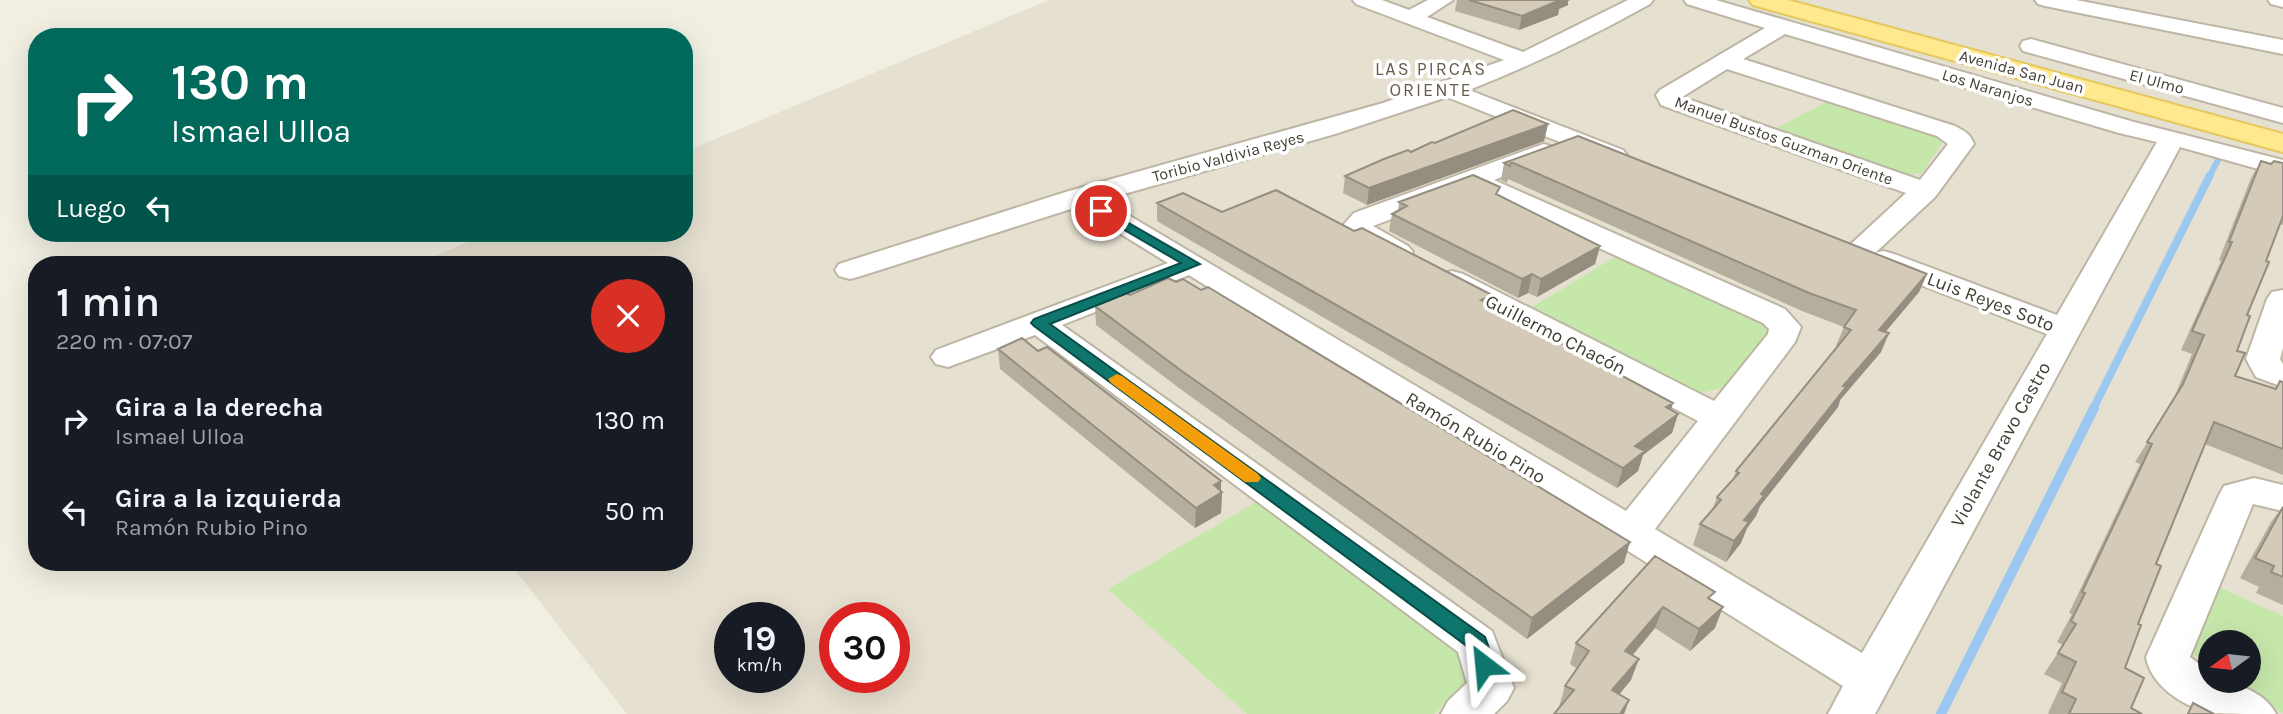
<!DOCTYPE html>
<html lang="es">
<head>
<meta charset="utf-8">
<style>
  :root { --surface:#171b24; --page:#20242c; --text:#f1f3f6; --muted:#9ea1a6 }
  body { margin:0; font-family:Karla,sans-serif; background:var(--page); color:var(--text); height:100vh; display:flex; flex-direction:column; font-size:26px; white-space:nowrap }
  * { box-sizing:border-box; margin:0 }
  p { font-size:23px; color:var(--muted) }
  .icon { flex:none; width:38px; height:38px; fill:none; stroke:currentColor; stroke-width:2; stroke-linecap:round; stroke-linejoin:round }
  .map { position:relative; flex:1; overflow:hidden }
  .side { position:absolute; left:28px; top:256px; width:665px; height:315px; display:flex; flex-direction:column; background:var(--surface); border-radius:28px; box-shadow:0 7px 28px #0002 }
  .side>* { flex:none }
  .top-card { position:absolute; left:28px; top:28px; width:665px; height:214px; border-radius:28px; box-shadow:0 7px 28px #0002; background:#00695c; color:#fff; overflow:hidden }
  .needle { width:46px; rotate:255deg }
  .controls { position:absolute; left:2198px; top:630px; display:grid; gap:14px }
  .controls a { display:grid; place-items:center; width:63px; height:63px; border-radius:50%; background:var(--surface); box-shadow:0 7px 28px #0002; font-size:35px }
  .speed { position:absolute; left:714px; top:602px; display:flex; gap:14px; font-size:35px; font-weight:700; text-align:center }
  .speed>* { display:grid; place-content:center; width:91px; height:91px; border-radius:50%; background:var(--surface); box-shadow:0 7px 28px #0002; line-height:1 }
  .speed small { font-size:18px; font-weight:400 }
  .speed .limit { border:10px solid #d22; background:#fff; color:#111 }
  .pin { position:absolute; display:grid; place-items:center; width:60px; height:60px; color:#fff; margin:-30px; border:4px solid #fff; border-radius:50%; box-shadow:0 2px 7px #0007 }
  .me { position:absolute; width:77px; margin:-38px; rotate:331deg; stroke-linejoin:round; filter:drop-shadow(0 0 5px #0008) }
  .turn { display:flex; align-items:center; gap:24px; height:147px; padding:0 28px; font-size:32px }
  .turn .icon { width:91px; height:91px; stroke-width:2.5 }
  .turn b { display:block; font-size:49px; line-height:60px }
  .then { display:flex; align-items:center; height:66px; padding:0 28px; background:#0003; gap:14px; font-size:26px }
  .round { display:grid; place-items:center; flex:none; width:74px; height:74px; border-radius:37px; background:var(--page) }
  .head { display:flex; align-items:center; justify-content:space-between; height:119px; padding:0 28px }
  h1 { font-size:42px; font-weight:600; line-height:52px }
  ul { padding:0; list-style:none }
  li { display:flex; align-items:center; gap:21px; height:91px; padding:0 28px }
  li div { flex:1 }
  li b { display:block; font-size:26px }
  li em { font-style:normal }
  .map>svg:first-child { display:block }
</style>
</head>
<body>
<div class="map">
<svg width="2283" height="714" viewBox="0 0 2283 714">
  <rect width="100%" height="100%" fill="#f1eee2"/>
  <path fill="#e5e0d0" fill-rule="evenodd" d="M1049 0H2283V714H627L509 562H684V264H415L490 233H684V152ZM730 618H789V677H730ZM835 618H894V677H835ZM2210 642H2249V681H2210Z"/>
  <path fill="#c6e7aa" d="M1828 101 1925 132 1943 142 1922 173 1901 175 1771 131Z
    M1620 254 1754 315 1770 328 1768 335 1723 388 1700 393 1686 388 1529 309Z
    M1261 499 1459 649 1468 681 1434 714H1247L1108 589Z
    M2214 585 2283 616V713L2266 705 2243 681H2249V642H2210V665L2200 660 2190 649Z"/>
  <g fill="none" stroke-linecap="round" stroke-linejoin="round">
    <path stroke="#9cc7f0" stroke-width="6" d="M2209 177 2218 160"/>
    <path stroke="#9cc7f0" stroke-width="8" d="M2093 409 2210 175"/>
    <path stroke="#9cc7f0" stroke-width="10" d="M1941 714 2094 408"/>
    <g stroke="#bdb6a5" stroke-width="4">
      <path id="street" d="M1353 0H1382L1409 10 1428 0H1453L1427 17 1523 52 1628 0H1653L1650 4C1591 37 1532 65 1469 90L1623 150 1627 155 1623 160 1614 163 1605 160 1447 97 1335 134 1103 200 1626 511 1698 421 1441 286 1437 280 1441 274 1452 271 1463 274 1714 401 1768 334 1769 329 1763 323 1470 189 1373 226 1408 246 1413 252 1408 258C1387 264 1351 245 1344 224L1354 213 1535 147 1544 144 1553 147 1557 152 1553 157 1494 180 1785 309 1801 327 1795 342 1655 529 1862 653 2047 334 1872 266 1868 260 1870 257 1860 260 1850 257 1845 251 1850 245 1906 193 1661 105 1656 95 1660 90 1765 28 1687 4 1684 0H1716L2134 122 2283 160V176L2180 147 1875 714H1828L1843 686 1189 275 1062 325 1492 631 1514 688 1507 701 1494 714H1441L1448 701 1467 683 1458 652 1035 335 948 367 936 364 931 357 936 350 1168 263 1077 207 861 276 850 279 839 276 835 270 839 264 1069 191 1383 103 1504 60 1356 4ZM1785 34 2119 133 2157 142 2057 315 1894 254 1883 251 1875 253 1935 197 1974 144C1970 133 1964 131 1955 126L1743 59ZM1727 69 1937 136 1948 144 1920 180 1682 97Z
        M2035 0H2076L2283 40V54L2045 6 2038 4Z
        M2268 0H2283V7L2271 4Z
        M2031 39 2283 108V123L2023 51 2020 46 2023 41Z
        M2283 290V348L2280 359 2283 364V387L2256 377 2246 359 2267 299 2272 292Z
        M2254 478 2283 485V511L2253 504 2190 657 2210 672V681C2235 681 2265 692 2276 714 2258 714 2225 714 2209 713 2182 705 2151 686 2146 657L2219 495 2224 486Z"/>
    </g>
    <g stroke="#e4c75d" stroke-width="4">
      <path id="primary" d="M1749 0H1788L2283 134V152L1753 5Z"/>
    </g>
    <use href="#street" fill="#fff" fill-rule="evenodd"/>
    <use href="#primary" fill="#ffe88d" fill-rule="evenodd"/>
  </g>
  <path fill="#b5ae9d" d="M1457 0H1570L1568 1V5L1559 9 1558 15 1519 30 1455 11Z
    M1548 124 1544 141 1367 205 1343 193 1345 176 1435 143Z
    M1578 136 1927 274 1919 292 1885 332 1889 333 1881 352 1840 400 1838 407 1760 506 1756 516 1747 528 1741 543 1726 562 1693 545 1700 524 1712 510 1717 497 1733 479 1736 471 1838 347 1836 346 1844 327 1802 311 1508 179 1507 183 1501 180 1504 163Z
    M2261 161 2271 164 2283 163V225L2280 224 2247 315 2237 351 2235 376 2275 389 2280 381 2283 382V475L2205 444 2156 564 2125 668 2131 708 2142 714H2049L2048 713 2062 683 2044 674 2063 645 2057 642 2072 614 2069 613 2140 464 2135 462 2172 403 2192 354 2181 350 2221 261 2219 260 2251 178Z
    M1498 195 1600 246 1595 264 1537 297 1528 293 1518 298 1389 231 1392 214 1398 211 1399 202Z
    M1157 203 1222 212 1490 305 1673 403 1671 410 1678 414 1672 433 1643 455 1638 471 1617 488 1157 221Z
    M1095 306 1624 563 1527 639 1179 388 1096 325Z
    M998 349 1221 491 1222 492 1221 513 1195 528 1000 369Z
    M2283 506V605L2256 593 2259 587 2240 578 2271 522Z
    M1655 556 1712 600 1715 628 1690 651 1655 628 1633 655 1631 680 1619 694 1629 700 1624 714H1554L1560 707H1559L1565 686 1577 669 1570 664 1576 643Z"/>
  <path fill="#948d80" d="M1553 0H1570L1568 1V5L1559 9 1558 15 1519 30 1522 16Z
    M1548 124 1544 141 1367 205 1369 188Z
    M1600 246 1595 264 1537 297 1541 279Z
    M1532 274 1528 293 1518 298 1522 279Z
    M1927 274 1919 292 1871 349 1879 330Z
    M1492 295 1488 313 1481 300Z
    M1889 333 1881 352 1840 400 1838 407 1760 506 1756 516 1747 528 1741 543 1726 562 1734 541 1744 520 1761 494 1843 386Z
    M1673 403 1667 422 1678 414 1672 433 1643 455 1638 471 1617 488 1623 468 1635 446 1666 407Z
    M1221 481V493L1222 492 1221 513 1195 528 1196 508 1214 485Z
    M1630 542 1624 563 1527 639 1532 618Z
    M1663 607 1655 628 1618 672 1625 651Z
    M1723 607 1715 628 1690 651 1699 629Z
    M1639 659 1631 680 1605 712 1612 690Z
    M1629 700 1624 714H1620Z"/>
  <path fill="#d3cab7" stroke="#948d80" stroke-width="2" d="M1469 0H1560L1522 16Z
    M1513 110 1548 124 1369 188 1345 176 1384 159 1408 150 1411 152 1432 142 1435 143Z
    M1578 136 1927 274 1879 330 1889 333 1843 386 1846 387 1761 494 1764 496 1744 520 1749 522 1734 541 1700 524 1721 500 1717 497 1739 473 1736 471 1851 330 1844 327 1856 310 1809 293 1511 162 1510 166 1504 163Z
    M2261 161 2271 164 2274 161 2283 163V216L2266 261 2269 262 2247 315 2250 316 2237 351 2245 353 2235 376 2276 389 2280 381 2283 382V449L2214 422 2156 564 2161 566 2138 624 2141 625 2125 668 2144 678 2131 708 2142 714H2069L2076 699 2062 692 2076 662 2058 653 2076 624 2071 621 2085 593 2082 592 2152 444 2147 442 2183 384 2204 335 2192 331 2232 242H2229Z
    M1473 175 1500 187 1496 194 1600 246 1541 279 1532 274 1522 279 1392 214 1407 206 1399 202Z
    M1276 190 1354 231 1362 228 1492 295 1481 300 1673 403 1666 407 1678 414 1635 446 1645 451 1623 468 1157 203 1183 193 1222 212Z
    M1168 278 1176 282 1183 279 1201 290 1208 287 1630 542 1532 618 1179 369 1095 306 1126 293 1130 295Z
    M1022 338 1038 351 1047 347 1221 481 1214 485 1222 492 1196 508 998 349Z
    M2283 507V577L2271 572 2274 566 2255 558Z
    M1655 556 1715 592 1708 598 1723 607 1699 629 1663 607 1625 651 1639 659 1612 690 1629 700 1620 714H1554L1574 690 1565 686 1589 651 1576 643Z
    M2193 703 2214 714H2188Z"/>
  <path fill="#0f766e" stroke="#0a4d48" stroke-width="2" d="M1101 207 1200 264 1050 324 1485 637 1495 665 1492 671 1484 674 1477 671 1468 647 1034 326 1031 323 1034 319 1181 263 1097 214V208Z"/>
  <path fill="#f59e0b" d="M1117 374 1122 376 1258 474 1261 478 1258 482H1245L1111 383 1108 379Z"/>
  <g text-anchor="middle" stroke-width="7" stroke-linejoin="round" paint-order="stroke">
    <g font-size="16" fill="#433e33" stroke="#fff">
      <text transform="translate(2022 71) rotate(15)" y="6">Avenida San Juan</text>
      <text transform="translate(2157 81) rotate(15)" y="6">El Ulmo</text>
      <text transform="translate(1988 87) rotate(17)" y="6">Los Naranjos</text>
      <text transform="translate(1784 140) rotate(20)" y="6">Manuel Bustos Guzman Oriente</text>
      <text transform="translate(1228 156) rotate(-15)" y="6">Toribio Valdivia Reyes</text>
    </g>
    <g font-size="18" letter-spacing="2" fill="#665d4a" stroke="#fff">
      <text x="1431" y="75">LAS PIRCAS<tspan x="1431" dy="21">ORIENTE</tspan></text>
    </g>
    <g font-size="19" fill="#433e33" stroke="#fff">
      <text transform="translate(1991 301) rotate(21)" y="7">Luis Reyes Soto</text>
      <text transform="translate(1556 334) rotate(27)" y="7">Guillermo Chacón</text>
      <text transform="translate(1476 437) rotate(31)" y="7">Ramón Rubio Pino</text>
      <text transform="translate(2000 444) rotate(-61)" y="7">Violante Bravo Castro</text>
    </g>
  </g>
</svg>
<div class="controls">
<a><svg class="needle" viewBox="-14 -14 28 28"><path d="M0-13l5 13h-10z" fill="#e53935"/><path d="M0 13l5-13h-10z" fill="#9ea1a6"/></svg></a>
</div>
<div class="speed"><div>19<small>km/h</small></div><div class="limit">30</div></div>
<div class="pin" style="left:1101px;top:211px;background:#d93025"><svg class="icon" aria-label="arrive" viewBox="0 0 24 24"><path d="M6 21V4h12l-3 4 3 4H6"/></svg></div>
<svg class="me" style="left:1484px;top:665px" viewBox="-20 -20 40 40"><path d="M0-17L14 15 0 8-14 15z" fill="#0f766e" stroke="#fff" stroke-width="4"/></svg>
<div class="top-card">
<div class="turn"><svg class="icon" aria-label="right" viewBox="0 0 24 24"><path d="M7 20v-9h11M14 6l5 5-5 5"/></svg><div><b>130 m</b>Ismael Ulloa</div></div>
<div class="then">Luego<svg class="icon" aria-label="left" viewBox="0 0 24 24"><path d="M17 20v-9H6M10 6l-5 5 5 5"/></svg></div>
</div>
<section class="side">
<div class="head"><div><h1>1 min</h1><p>220 m · 07:07</p></div><a class="round" style="background:#d93025;color:#fff"><svg class="icon" aria-label="close" viewBox="0 0 24 24"><path d="M6 6l12 12M18 6L6 18"/></svg></a></div>
<ul>
<li><svg class="icon" aria-label="right" viewBox="0 0 24 24"><path d="M7 20v-9h11M14 6l5 5-5 5"/></svg><div><b>Gira a la derecha</b><p>Ismael Ulloa</p></div><em>130 m</em></li>
<li><svg class="icon" aria-label="left" viewBox="0 0 24 24"><path d="M17 20v-9H6M10 6l-5 5 5 5"/></svg><div><b>Gira a la izquierda</b><p>Ramón Rubio Pino</p></div><em>50 m</em></li>
</ul>
</section>
</div>
</body>
</html>
